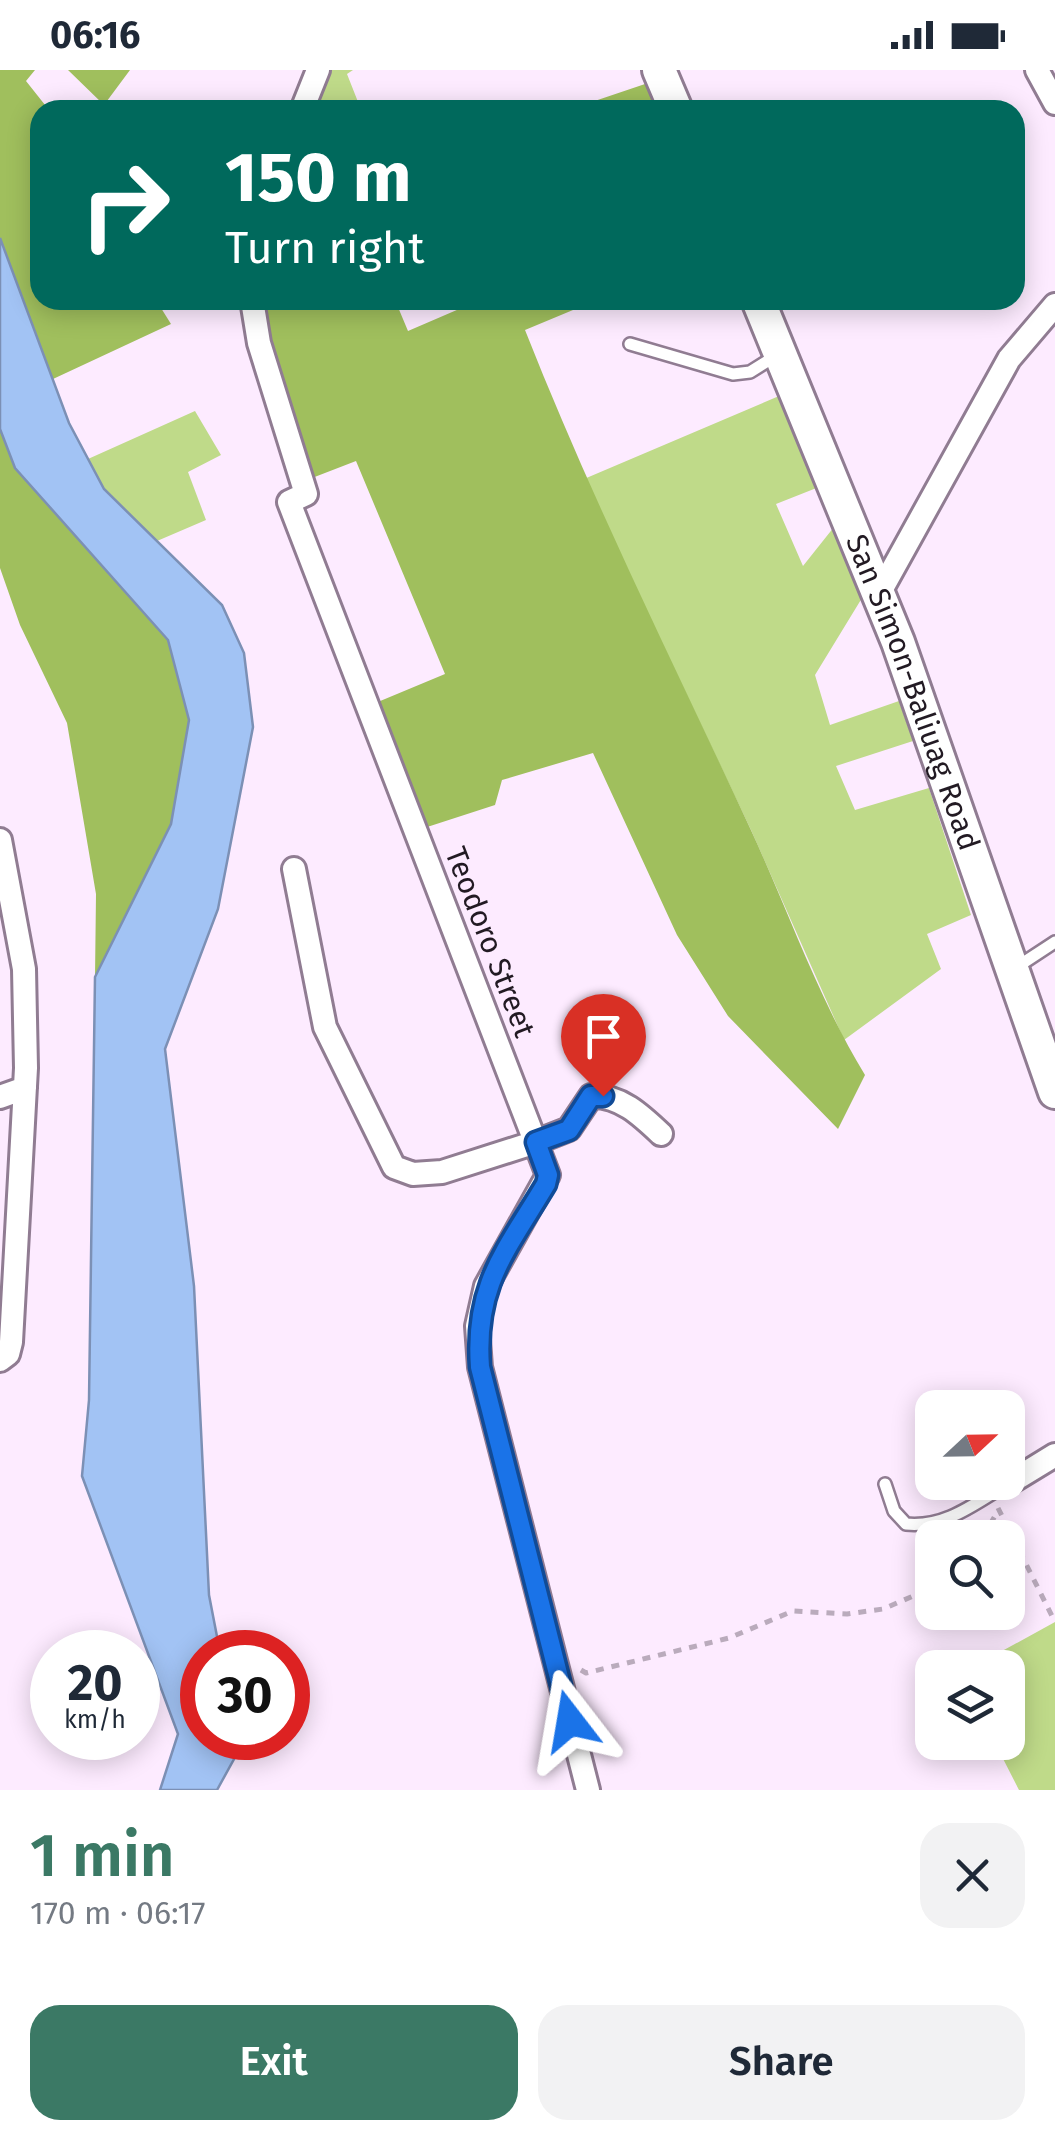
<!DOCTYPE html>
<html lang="en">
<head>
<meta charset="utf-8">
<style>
  :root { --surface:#fff; --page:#f2f2f3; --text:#1f2937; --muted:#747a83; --accent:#3b7965 }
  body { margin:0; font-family:"Fira Sans",sans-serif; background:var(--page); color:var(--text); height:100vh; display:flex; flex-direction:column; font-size:38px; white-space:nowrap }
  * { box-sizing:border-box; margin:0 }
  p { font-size:32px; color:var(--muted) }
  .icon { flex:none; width:55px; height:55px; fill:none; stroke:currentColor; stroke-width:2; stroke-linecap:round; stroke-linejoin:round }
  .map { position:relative; height:1720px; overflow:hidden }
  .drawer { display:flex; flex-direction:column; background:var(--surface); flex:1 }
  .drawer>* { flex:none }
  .banner { position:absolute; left:30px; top:30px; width:995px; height:210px; border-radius:30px; box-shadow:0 5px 25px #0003; background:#00695c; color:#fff; overflow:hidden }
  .needle { width:65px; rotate:68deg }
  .tools { position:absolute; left:915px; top:1320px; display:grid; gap:20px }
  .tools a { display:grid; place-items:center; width:110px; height:110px; border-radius:20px; background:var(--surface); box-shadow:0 5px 25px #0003; font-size:50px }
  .speed { position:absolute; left:30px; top:1560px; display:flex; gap:20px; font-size:50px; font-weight:700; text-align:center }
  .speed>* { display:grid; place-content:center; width:130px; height:130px; border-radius:50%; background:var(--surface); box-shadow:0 5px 25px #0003; line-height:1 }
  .speed small { font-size:25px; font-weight:400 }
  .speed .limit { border:15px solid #d22; background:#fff; color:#111 }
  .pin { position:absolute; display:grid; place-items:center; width:85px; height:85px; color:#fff; margin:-102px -42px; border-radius:50% 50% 50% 0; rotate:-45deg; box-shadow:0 0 10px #0007 }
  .pin .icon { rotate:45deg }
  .me { position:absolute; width:110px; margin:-55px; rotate:346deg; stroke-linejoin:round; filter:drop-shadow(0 0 8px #0008) }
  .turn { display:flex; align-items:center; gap:35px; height:210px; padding:0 30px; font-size:45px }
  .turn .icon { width:130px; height:130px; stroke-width:2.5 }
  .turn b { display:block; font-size:70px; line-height:85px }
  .round { display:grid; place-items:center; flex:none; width:105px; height:105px; border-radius:30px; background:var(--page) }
  .headline { display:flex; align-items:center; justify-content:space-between; height:170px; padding:0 30px }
  h1 { font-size:60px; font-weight:600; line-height:75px; color:var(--accent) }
  .button { display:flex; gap:20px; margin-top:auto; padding:20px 30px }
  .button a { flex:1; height:115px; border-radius:30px; background:var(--accent); color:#fff; font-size:40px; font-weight:600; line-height:115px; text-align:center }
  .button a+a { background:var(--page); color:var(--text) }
  .status { display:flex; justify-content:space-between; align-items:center; height:70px; padding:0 50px; background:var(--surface); direction:ltr }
  .status svg { height:28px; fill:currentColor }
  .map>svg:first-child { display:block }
</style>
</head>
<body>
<div class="status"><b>06:16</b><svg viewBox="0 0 49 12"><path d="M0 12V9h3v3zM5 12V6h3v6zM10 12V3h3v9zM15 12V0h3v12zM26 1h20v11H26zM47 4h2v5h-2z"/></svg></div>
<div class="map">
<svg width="1055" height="1720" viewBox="0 0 1055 1720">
  <rect width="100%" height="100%" fill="#fdebff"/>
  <path fill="#bfda89" d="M326 0H353L347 4 360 37 312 40Z
    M779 326 819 417 776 434 803 496 834 457 862 528 815 605 830 655 899 631 913 671 836 696 855 740 929 718 971 845 927 864 941 899 844 970 751 760 584 409Z
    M195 341 221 385 188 402 206 450 157 471 104 419 88 389Z
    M1055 1552V1720H1019L995 1673 1008 1672V1598L973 1597Z"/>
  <path fill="#a0bf5d" d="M0 0H35L26 11 49 40H40V230H156L171 254 53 309 0 168Z
    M68 0H130L104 35Z
    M648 13 659 40H568Z
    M263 230H395L408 261 480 230H597L525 260C592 430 673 592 750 758 788 840 818 928 865 1005L838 1059 728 946 677 865 593 683 502 710 495 735 421 759 373 634 445 604 356 391 312 408 267 268Z
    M0 359 15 398 168 570 190 650 171 754 95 907 96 824 67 653 20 555 0 498Z"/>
  <path fill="#a2c3f4" stroke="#7c90b5" stroke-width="2.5" d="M0 168 69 353 104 419 222 535 244 583 253 657 218 839 165 979 194 1216 209 1525 220 1582H202V1668H237L239 1680 217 1720H160L178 1664 82 1406 89 1330 95 907 171 754 189 650 168 570 15 398 0 359Z"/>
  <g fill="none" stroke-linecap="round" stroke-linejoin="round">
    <g stroke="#907c92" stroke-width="16">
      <path id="lane" d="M630 274 733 304 750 302 777 285
        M1017 897 1055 872
        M885 1414 894 1441 906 1454C945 1458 974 1434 1006 1415"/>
    </g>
    <g stroke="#907c92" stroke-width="28">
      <path id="street" d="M1037 0 1055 33
        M302 40 318 0
        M252 230 259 273 306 424 289 432 548 1105 486 1216 477 1256 480 1297 588 1720
        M879 524 1009 289 1055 235
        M0 770 24 899 26 998 11 1272 8 1284 0 1290
        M294 799 325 957 394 1097 413 1104 442 1102 536 1072 569 1059 591 1026C620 1025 641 1045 661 1064
        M0 1027 25 1018
        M1006 1415 1055 1385"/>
    </g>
    <g stroke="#907c92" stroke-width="38">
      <g id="secondary">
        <path d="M659 0 676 40"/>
        <path id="s1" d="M758 230 898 572 1055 1022"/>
      </g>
    </g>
    <path stroke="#baabbc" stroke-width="5" stroke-dasharray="8 8" stroke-linecap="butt" d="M998 1438 1055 1552
      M982 1468 995 1446
      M581 1600 586 1603 729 1568 793 1541 847 1544 883 1539 932 1518"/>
    <use href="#lane" stroke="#fff" stroke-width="11"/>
    <use href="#street" stroke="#fff" stroke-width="22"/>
    <use href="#secondary" stroke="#fff" stroke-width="32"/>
  </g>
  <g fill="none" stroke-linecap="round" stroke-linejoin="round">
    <g stroke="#114b97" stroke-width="25">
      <path id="route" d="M570 1651 480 1297C474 1215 506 1181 546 1114L548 1105 536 1072 569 1060 591 1026H603"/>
    </g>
    <use href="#route" stroke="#1a73e8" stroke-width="18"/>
  </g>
  <g text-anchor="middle" stroke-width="9" stroke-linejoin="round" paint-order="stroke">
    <g font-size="30" fill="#221a23" stroke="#fdebff">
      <text dy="10" stroke="none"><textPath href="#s1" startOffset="422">San Simon-Baliuag Road</textPath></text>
      <text transform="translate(490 872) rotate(69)" y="10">Teodoro Street</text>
    </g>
  </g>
</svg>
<div class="tools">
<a><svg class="needle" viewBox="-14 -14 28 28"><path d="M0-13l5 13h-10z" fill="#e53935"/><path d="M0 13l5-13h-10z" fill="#747a83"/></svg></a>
<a><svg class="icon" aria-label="search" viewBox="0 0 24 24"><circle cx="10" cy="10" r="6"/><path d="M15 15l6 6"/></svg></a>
<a><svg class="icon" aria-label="layers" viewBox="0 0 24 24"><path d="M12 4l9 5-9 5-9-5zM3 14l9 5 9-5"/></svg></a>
</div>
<div class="speed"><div>20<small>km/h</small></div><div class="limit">30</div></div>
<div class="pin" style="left:603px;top:1026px;background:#d93025"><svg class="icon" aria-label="arrive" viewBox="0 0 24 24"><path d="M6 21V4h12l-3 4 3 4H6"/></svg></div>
<svg class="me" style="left:570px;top:1651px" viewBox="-20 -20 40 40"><path d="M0-17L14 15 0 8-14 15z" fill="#1a73e8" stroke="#fff" stroke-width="4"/></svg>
<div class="banner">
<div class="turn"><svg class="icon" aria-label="right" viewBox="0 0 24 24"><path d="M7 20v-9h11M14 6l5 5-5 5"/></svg><div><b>150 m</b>Turn right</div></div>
</div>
</div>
<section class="drawer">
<div class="headline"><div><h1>1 min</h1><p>170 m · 06:17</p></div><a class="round"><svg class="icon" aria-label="close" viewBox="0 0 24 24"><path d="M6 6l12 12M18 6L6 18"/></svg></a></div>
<div class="button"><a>Exit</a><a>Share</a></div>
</section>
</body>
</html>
